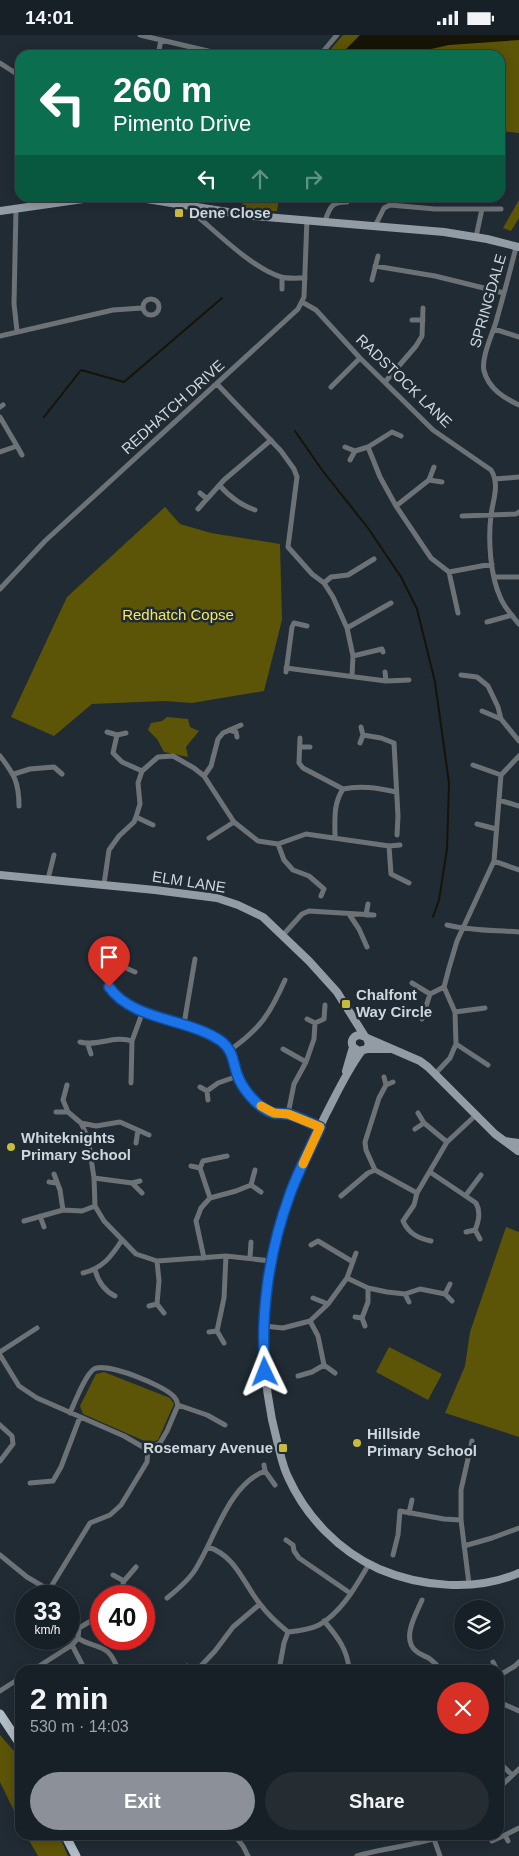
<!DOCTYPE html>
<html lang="en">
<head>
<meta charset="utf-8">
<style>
  :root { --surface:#182027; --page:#252d33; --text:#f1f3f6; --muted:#9fa3a7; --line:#363e44; --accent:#8c9099 }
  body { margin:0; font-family:Helvetica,sans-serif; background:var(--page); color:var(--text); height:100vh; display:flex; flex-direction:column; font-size:19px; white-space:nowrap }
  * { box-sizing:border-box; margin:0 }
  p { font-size:16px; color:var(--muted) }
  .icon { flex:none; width:28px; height:28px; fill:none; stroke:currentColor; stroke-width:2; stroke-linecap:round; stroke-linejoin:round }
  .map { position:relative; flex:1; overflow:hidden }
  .sheet { position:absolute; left:15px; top:1630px; width:489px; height:175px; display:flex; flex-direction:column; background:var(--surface); border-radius:15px; box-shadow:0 2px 12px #0003,0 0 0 1px var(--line) }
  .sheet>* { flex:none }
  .banner { position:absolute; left:15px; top:15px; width:490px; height:152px; border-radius:15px; box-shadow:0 2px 12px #0003,0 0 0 1px var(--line); background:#0b6e4f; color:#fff; overflow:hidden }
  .buttons { position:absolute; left:454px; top:1565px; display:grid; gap:10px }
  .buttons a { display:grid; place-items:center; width:50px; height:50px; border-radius:50%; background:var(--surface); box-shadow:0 2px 12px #0003,0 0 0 1px var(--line); font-size:25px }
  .speed { position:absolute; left:15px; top:1550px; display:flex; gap:10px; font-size:25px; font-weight:700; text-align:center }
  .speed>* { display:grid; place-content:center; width:65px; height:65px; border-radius:50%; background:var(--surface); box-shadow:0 2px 12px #0003,0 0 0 1px var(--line); line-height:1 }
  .speed small { font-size:12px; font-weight:400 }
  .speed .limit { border:8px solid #d22; background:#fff; color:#111 }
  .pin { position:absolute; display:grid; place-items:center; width:42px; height:42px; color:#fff; margin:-51px -21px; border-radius:50% 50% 50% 0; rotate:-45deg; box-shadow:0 0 5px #0007 }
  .pin .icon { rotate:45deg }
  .me { position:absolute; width:55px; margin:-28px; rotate:358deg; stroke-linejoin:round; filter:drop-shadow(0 0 4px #0008) }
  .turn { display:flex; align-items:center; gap:18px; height:105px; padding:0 15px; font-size:22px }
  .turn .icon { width:65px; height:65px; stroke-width:2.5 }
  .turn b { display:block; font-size:35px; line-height:42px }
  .lanes { display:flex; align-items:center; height:48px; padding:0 15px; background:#0003; justify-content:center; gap:25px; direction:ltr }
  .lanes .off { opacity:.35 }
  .round { display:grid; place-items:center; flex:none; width:52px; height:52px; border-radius:26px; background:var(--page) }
  .summary { display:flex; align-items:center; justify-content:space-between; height:85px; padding:0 15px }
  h1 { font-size:30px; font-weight:600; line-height:38px }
  .primary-button { display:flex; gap:10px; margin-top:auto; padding:10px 15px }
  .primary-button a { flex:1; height:58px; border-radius:30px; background:var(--accent); color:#fff; font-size:20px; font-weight:600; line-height:58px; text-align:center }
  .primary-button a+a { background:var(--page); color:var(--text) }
  .status { display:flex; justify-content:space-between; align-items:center; height:35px; padding:0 25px; background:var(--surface); direction:ltr }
  .status svg { height:14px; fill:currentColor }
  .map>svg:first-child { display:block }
</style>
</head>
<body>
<div class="status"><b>14:01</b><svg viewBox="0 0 49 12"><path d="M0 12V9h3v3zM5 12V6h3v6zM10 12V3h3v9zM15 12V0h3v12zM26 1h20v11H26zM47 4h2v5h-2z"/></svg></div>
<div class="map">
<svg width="519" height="1821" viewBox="0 0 519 1821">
  <rect width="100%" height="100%" fill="#202b34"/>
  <path fill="#5c5407" d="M343 0H519V98L500 96V20H326Z
    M244 163H279L277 176H240Z
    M519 165V183L511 196 503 193Z
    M165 472 180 489 211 498 280 509 282 585 264 656 192 668 164 666 92 669 54 701 11 682 67 562Z
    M167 682 188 684 190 692 199 696 186 712 188 722 164 717 157 704 148 695 151 688 162 686Z
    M506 1192 519 1197V1402L445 1378 465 1331 470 1297Z
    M389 1312 442 1339 428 1365 376 1337Z
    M104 1337 170 1363 174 1369 158 1405 149 1408 83 1379 80 1371 96 1339Z
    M0 1700 20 1723V1788L0 1747Z
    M26 1800H59L68 1821H38Z"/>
  <path fill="#161406" d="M360 0H519V5L449 10 404 20H340Z"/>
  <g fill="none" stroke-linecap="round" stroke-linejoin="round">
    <path stroke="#161406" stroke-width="2" d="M44 382 81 335 124 347 222 263
      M295 396 322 435 368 493 401 542 417 574 435 647 449 748 447 814 439 865 433 882"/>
    <path stroke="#6d7277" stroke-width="5" d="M140 0 225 20
      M158 20 161 5
      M320 20 337 0
      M0 28 20 41
      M16 173 14 269 17 296
      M482 174H501
      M196 180C218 199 254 234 281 242 288 244 297 243 305 243
      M325 186C330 172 331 167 347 167
      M375 191 384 173 390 170 435 174H482L476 202
      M516 212C510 237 503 262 496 287 492 300 481 323 484 336 489 354 504 363 519 370
      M375 231 435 241 504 258
      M372 245 378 221
      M282 254V243
      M143 272a8 8 0 1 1 16 0a8 8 0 1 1-16 0Z
      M302 267 316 275 360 323 433 395 491 435C500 449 493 465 491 480 488 505 490 541 501 564 505 573 513 582 519 589
      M412 285H423
      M494 294 519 302
      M0 301 113 275 142 273
      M385 347 416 311 422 301 423 273
      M217 349 281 416 294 434 297 442 288 512 312 539 324 548 333 562 347 593 353 621 352 641
      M331 352 360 323
      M0 372 3 370
      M0 382 17 411 0 417
      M17 411 22 420
      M345 412 355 416
      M368 412 392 397 401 401
      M350 425 355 416 368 412 380 442 396 471 431 523 449 537 492 529
      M495 444 519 442
      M429 445 434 432
      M220 451C230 462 240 470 255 475
      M200 458 206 463
      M396 471 429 445 442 447
      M198 474 224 445 271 405
      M462 481 516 479 519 477
      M449 537 458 578
      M495 542H519
      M324 548 331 542 348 540 374 524
      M0 554 45 506 298 274 304 262 307 184
      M487 587 512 580
      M347 593 391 568
      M353 621 382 614 383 617
      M286 633 386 646 409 645
      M286 637 292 592 294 588 307 591
      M385 637 386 646
      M461 640 477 642 488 651 498 672 501 684 519 706
      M482 676 501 684
      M361 692 363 700 381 703 394 708 398 781 397 800
      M229 695 236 697 237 702
      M107 697 117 700 113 718 122 727 142 736
      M117 700 126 698
      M300 703 299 728 303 733 343 754
      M360 708 363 700
      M301 712H310
      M0 721C14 739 19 747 19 771
      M473 730 501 740
      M14 739 30 734 54 732 62 739
      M204 741 211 731 218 704 223 698 241 690
      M499 765 519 771
      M136 782 153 790
      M477 789 496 794
      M335 802C335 785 333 769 343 754 361 750 377 753 396 757
      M209 803 234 787
      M278 809 284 825 293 835 309 841 324 854 321 861
      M389 811 400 810
      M494 826 519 835
      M48 844 54 820
      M104 849 109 815 119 801 134 787 136 782 140 769 138 748 142 736 158 722 173 721 194 733 204 741 234 787 258 806 278 809 306 799 389 811 391 839 409 848
      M349 879 359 894 367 912
      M366 880 368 869
      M447 890C472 896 494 895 519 897
      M283 900 302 879 309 876 374 880
      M112 927 135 937
      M117 929 111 942 109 952C133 986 188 982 221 1006 233 1015 233 1027 238 1039 242 1054 258 1073 273 1078 278 1079 283 1078 288 1079 299 1082 310 1088 320 1092
      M412 948 430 959 444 952
      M455 977 485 973
      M307 984 315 988
      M422 984 430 959
      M184 989 195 924
      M80 1007C97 1012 114 1000 132 1006
      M456 1009 488 1030
      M88 1010 91 1019
      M283 1014 306 1027 294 1049 288 1079
      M230 1015C260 994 270 979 285 945
      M306 1027 314 1004 315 988 324 984 325 970
      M435 1039 450 1023 456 1009 455 977 444 952 449 933 457 906 494 826 501 740 519 721
      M384 1042 386 1050
      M393 1047 386 1050 379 1063 365 1107 366 1115 375 1135 417 1158
      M131 1048 132 1006 143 976
      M67 1050 63 1065 68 1077
      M200 1052 207 1056 218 1048 238 1041
      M207 1056 208 1065
      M56 1077H68L81 1088 88 1103 94 1143 95 1171 104 1186 136 1219 157 1226 226 1221 271 1226
      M418 1078 424 1088 447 1107
      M81 1088 96 1091 120 1087 149 1100
      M415 1094 424 1088
      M136 1108 138 1095
      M191 1131 200 1133 210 1163
      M200 1133 203 1126 227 1121
      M430 1137 476 1168C481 1177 479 1186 475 1195L480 1204
      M54 1139 60 1155 63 1175
      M94 1143 132 1148 140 1146
      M49 1147 56 1148
      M132 1148 142 1158
      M251 1150 255 1135
      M466 1160 481 1140
      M341 1161 368 1138 375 1135
      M40 1181 44 1192
      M24 1186 63 1175 82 1176 95 1171
      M466 1197 475 1195
      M431 1206C418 1203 409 1199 403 1186L414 1170 417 1158 447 1107 476 1080
      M311 1210 318 1206 353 1227
      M204 1223 196 1186 201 1173 210 1163 236 1156 251 1150 261 1157
      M250 1223 251 1207
      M95 1235C98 1246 105 1256 115 1261
      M83 1238C103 1233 111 1222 122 1205
      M347 1243 368 1253 387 1257 405 1259 420 1254 445 1259 450 1249
      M405 1259 409 1267
      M445 1259 452 1266
      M313 1263 328 1269
      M157 1269 164 1278
      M149 1271 157 1269 159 1246 157 1226
      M355 1282 362 1283 368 1267V1253
      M362 1283 365 1291
      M264 1291 283 1293 310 1286 328 1269 347 1243 356 1218
      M209 1297 217 1296
      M224 1308 217 1296 224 1263 226 1221
      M0 1317 37 1293
      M0 1320 19 1351 37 1363 124 1401 148 1415
      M324 1330 335 1338
      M298 1341 312 1337 324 1330 318 1301 310 1286
      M178 1370 207 1380 225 1390
      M70 1378C75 1367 85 1340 94 1334 106 1327 167 1351 175 1363 177 1365 177 1368 178 1370L167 1396 160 1408 148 1415
      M0 1390 12 1401 13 1409 0 1426
      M264 1430 265 1436 275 1450
      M30 1448 53 1446 61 1432 80 1382
      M409 1478 412 1465
      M286 1505 293 1510 294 1516 299 1523 350 1558
      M464 1511 492 1503 519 1493
      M208 1512C236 1521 243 1548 260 1569 268 1580 277 1588 288 1597 298 1596 309 1595 319 1590 342 1577 356 1551 369 1529
      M0 1520 27 1542 59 1561
      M393 1520 398 1500 400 1476 444 1484 461 1485
      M113 1540 124 1546
      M469 1549 461 1485V1455L472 1406
      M49 1555 90 1488 110 1480 121 1470 147 1427 148 1415
      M119 1561 124 1546 136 1532
      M167 1563C177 1555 188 1546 195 1535 215 1504 228 1450 265 1436
      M422 1565C416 1579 401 1604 416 1616 420 1620 426 1621 430 1624 434 1627 438 1631 441 1635
      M69 1576 79 1593 78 1603
      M324 1586C337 1601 348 1615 349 1635
      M79 1593 101 1580
      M78 1603C87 1610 100 1610 108 1617 113 1622 116 1629 118 1635
      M72 1610 85 1635
      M493 1627 497 1635
      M187 1631 197 1635
      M33 1635 72 1610 78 1603
      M197 1635 215 1616 233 1592 260 1569
      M279 1635 284 1608 288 1597
      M451 1635 453 1633
      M499 1654 501 1646 500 1640 515 1631 519 1627
      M0 1656 20 1643
      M499 1667 519 1676
      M499 1727 512 1740
      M499 1753 519 1734
      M234 1800 243 1811 248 1821
      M434 1804 440 1821
      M492 1806 505 1800
      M508 1806 505 1800 519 1793
      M357 1821C386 1812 417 1811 445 1800"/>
    <path stroke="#939ca4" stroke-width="8" d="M134 162 253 181 444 197 487 204 519 212
      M0 176 97 162
      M0 840 155 855 217 863 238 870 263 882 309 926 337 957 364 1000
      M367 1003 420 1026 428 1032 495 1099 518 1116
      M367 1014 369 1008 366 1002 359 1000C353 1001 350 1006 353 1012L359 1016 367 1014H390
      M361 1017C347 1036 337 1058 326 1079 303 1126 280 1175 271 1227 260 1288 262 1351 278 1410 281 1421 283 1432 288 1442 306 1482 339 1516 379 1534 421 1552 476 1557 519 1538
      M346 1036 353 1012
      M505 1106 519 1108"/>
    <path stroke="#b0bcc6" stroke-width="9" d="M0 1679 20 1709
      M65 1800 76 1821"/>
  </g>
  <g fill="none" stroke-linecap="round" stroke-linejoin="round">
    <g stroke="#114b97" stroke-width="12">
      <path id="route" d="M109 952C133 986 188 983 221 1006 233 1015 233 1027 237 1039 242 1054 258 1073 273 1078 278 1079 283 1078 288 1079 299 1082 310 1088 320 1092 310 1115 297 1138 289 1162 269 1217 260 1279 265 1337"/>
    </g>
    <use href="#route" stroke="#1a73e8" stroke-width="9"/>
    <path stroke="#f59e0b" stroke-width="9" d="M261 1071 274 1078 288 1079 320 1092 303 1129"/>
  </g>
  <g fill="#c9bb3b" stroke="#202b34" stroke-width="2">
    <rect x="174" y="173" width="10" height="10" rx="2.5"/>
    <rect x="341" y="964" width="10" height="10" rx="2.5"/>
    <circle cx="11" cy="1112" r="5"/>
    <circle cx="357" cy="1408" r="5"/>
    <rect x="278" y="1408" width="10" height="10" rx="2.5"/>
  </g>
  <g text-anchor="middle" stroke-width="5" stroke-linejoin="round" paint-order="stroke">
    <g font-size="15" font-weight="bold" fill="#cfd6dd" stroke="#202b34" text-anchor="start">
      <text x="189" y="183">Dene Close</text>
      <text x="356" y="965">Chalfont<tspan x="356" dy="17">Way Circle</tspan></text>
      <text x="21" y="1108">Whiteknights<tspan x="21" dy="17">Primary School</tspan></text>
      <text x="367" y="1404">Hillside<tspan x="367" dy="17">Primary School</tspan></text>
      <text x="273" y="1418" text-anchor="end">Rosemary Avenue</text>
    </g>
    <g font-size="15" fill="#cfd6dd" stroke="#202b34">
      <text transform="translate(488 266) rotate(-74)" y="5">SPRINGDALE</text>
      <text transform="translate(404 346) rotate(44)" y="5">RADSTOCK LANE</text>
      <text transform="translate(173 372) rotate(-42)" y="5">REDHATCH DRIVE</text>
      <text transform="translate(189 847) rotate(9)" y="5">ELM LANE</text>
    </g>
    <g font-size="15" fill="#f6e759" stroke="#202b34">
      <text x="178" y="585">Redhatch Copse</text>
    </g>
  </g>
</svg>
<div class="buttons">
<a><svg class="icon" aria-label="layers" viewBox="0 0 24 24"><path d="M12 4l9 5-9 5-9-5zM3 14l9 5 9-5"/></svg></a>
</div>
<div class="speed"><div>33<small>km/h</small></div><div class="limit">40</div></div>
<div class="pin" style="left:109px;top:952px;background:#d93025"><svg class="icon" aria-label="arrive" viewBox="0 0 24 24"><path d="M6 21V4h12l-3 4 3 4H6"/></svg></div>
<svg class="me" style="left:265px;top:1337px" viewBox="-20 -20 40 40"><path d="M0-17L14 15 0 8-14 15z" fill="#1a73e8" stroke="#fff" stroke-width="4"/></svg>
<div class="banner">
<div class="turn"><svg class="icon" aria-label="left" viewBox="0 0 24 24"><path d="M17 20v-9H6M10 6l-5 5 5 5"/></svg><div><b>260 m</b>Pimento Drive</div></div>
<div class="lanes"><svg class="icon" aria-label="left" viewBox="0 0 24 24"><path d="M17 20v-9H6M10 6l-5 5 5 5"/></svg><svg class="icon off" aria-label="ahead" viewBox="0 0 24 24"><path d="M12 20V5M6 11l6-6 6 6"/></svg><svg class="icon off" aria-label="right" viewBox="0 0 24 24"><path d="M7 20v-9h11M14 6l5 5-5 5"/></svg></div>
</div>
<section class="sheet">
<div class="summary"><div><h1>2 min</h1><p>530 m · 14:03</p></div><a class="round" style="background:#d93025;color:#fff"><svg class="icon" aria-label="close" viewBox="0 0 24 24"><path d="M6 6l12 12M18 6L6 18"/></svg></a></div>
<div class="primary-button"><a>Exit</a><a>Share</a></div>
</section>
</div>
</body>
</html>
